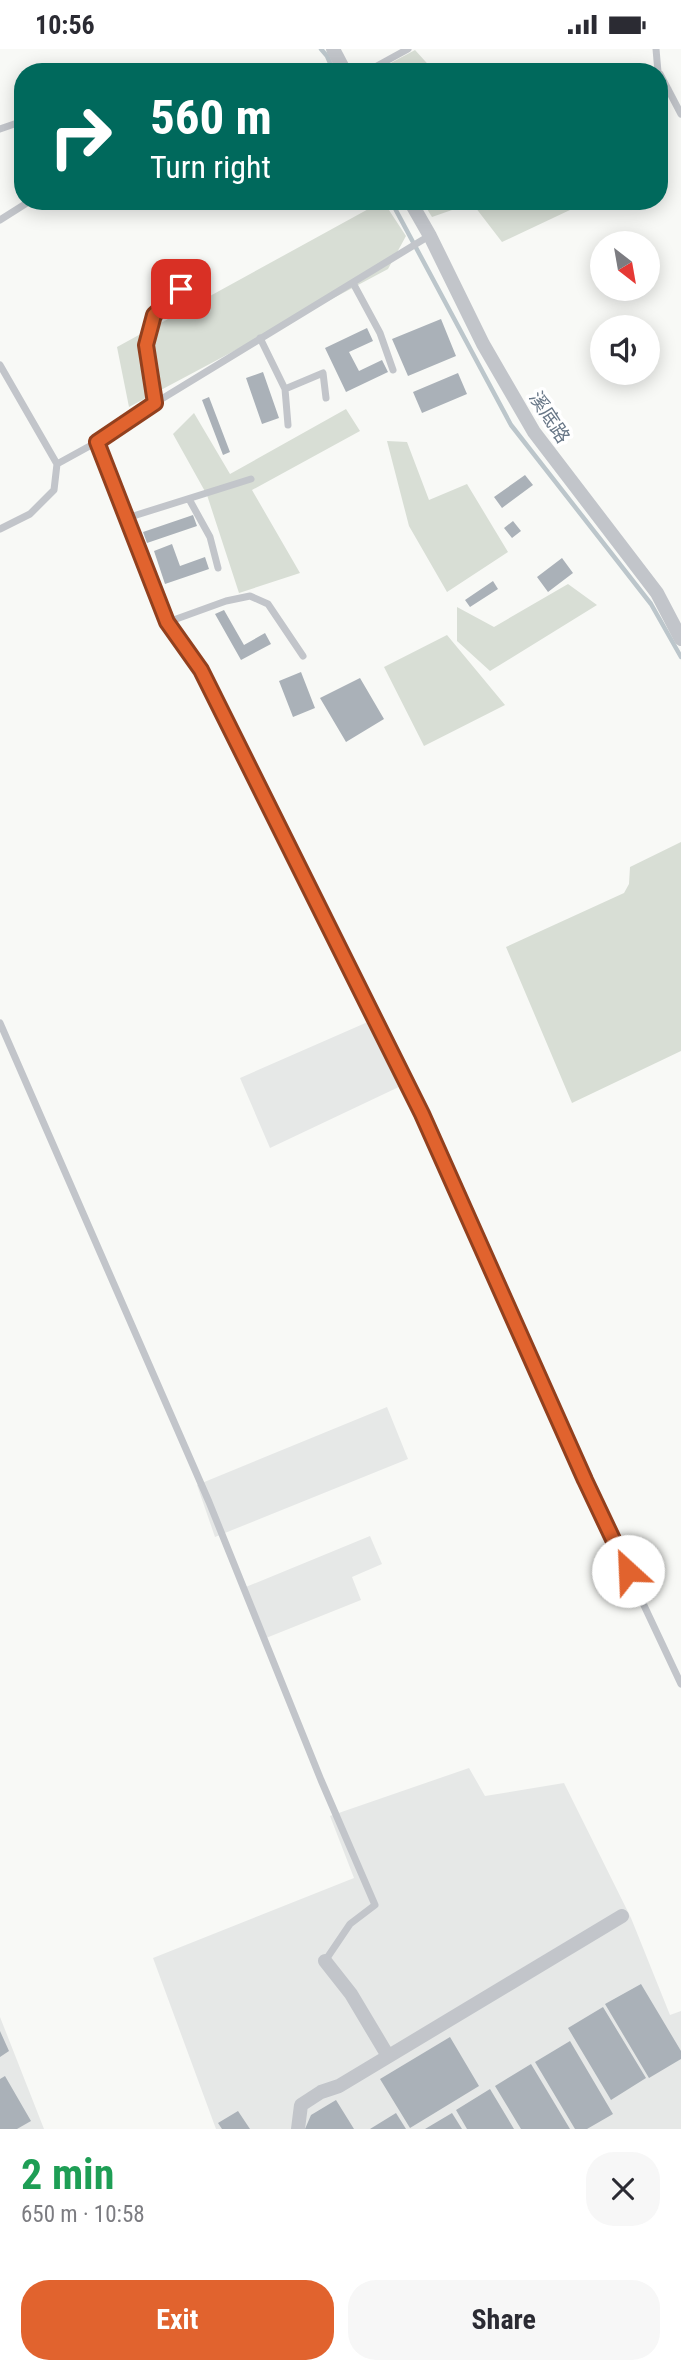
<!DOCTYPE html>
<html lang="en">
<head>
<meta charset="utf-8">
<style>
  :root { --surface:#fff; --page:#f7f7f7; --text:#2b2b33; --muted:#7c7c81; --accent:#e1632e }
  body { margin:0; font-family:"Roboto Condensed","Noto Sans TC",sans-serif; background:var(--page); color:var(--text); height:100vh; display:flex; flex-direction:column; font-size:26px; white-space:nowrap }
  * { box-sizing:border-box; margin:0 }
  p { font-size:23px; color:var(--muted) }
  .icon { flex:none; width:38px; height:38px; fill:none; stroke:currentColor; stroke-width:2; stroke-linecap:round; stroke-linejoin:round }
  .map { position:relative; height:2080px; overflow:hidden }
  .sheet { display:flex; flex-direction:column; background:var(--surface); flex:1 }
  .sheet>* { flex:none }
  .hud { position:absolute; left:14px; top:14px; width:654px; height:147px; border-radius:28px; box-shadow:0 4px 18px #0003; background:#00695c; color:#fff; overflow:hidden }
  .needle { width:46px; rotate:149deg }
  .tools { position:absolute; left:590px; top:182px; display:grid; gap:14px }
  .tools a { display:grid; place-items:center; width:70px; height:70px; border-radius:50%; background:var(--surface); box-shadow:0 4px 18px #0003; font-size:35px }
  .pin { position:absolute; display:grid; place-items:center; width:60px; height:60px; color:#fff; margin:-30px; border-radius:14px; box-shadow:0 4px 10px #0006 }
  .me { position:absolute; width:77px; margin:-38px; rotate:335deg; stroke-linejoin:round; filter:drop-shadow(0 0 5px #0008) }
  .turn { display:flex; align-items:center; gap:24px; height:147px; padding:0 21px; font-size:32px }
  .turn .icon { width:91px; height:91px; stroke-width:2.5 }
  .turn b { display:block; font-size:49px; line-height:60px }
  .round { display:grid; place-items:center; flex:none; width:74px; height:74px; border-radius:28px; background:var(--page) }
  .headline { display:flex; align-items:center; justify-content:space-between; height:119px; padding:0 21px }
  h1 { font-size:42px; font-weight:700; line-height:52px; color:#1e9e55 }
  .cta { display:flex; gap:14px; margin-top:auto; padding:14px 21px }
  .cta a { flex:1; height:80px; border-radius:28px; background:var(--accent); color:#fff; font-size:28px; font-weight:700; line-height:80px; text-align:center }
  .cta a+a { background:var(--page); color:var(--text) }
  .status { display:flex; justify-content:space-between; align-items:center; height:49px; padding:0 35px; background:var(--surface); direction:ltr }
  .status svg { height:19px; fill:currentColor }
  .map>svg:first-child { display:block }
</style>
</head>
<body>
<div class="status"><b>10:56</b><svg viewBox="0 0 49 12"><path d="M0 12V9h3v3zM5 12V6h3v6zM10 12V3h3v9zM15 12V0h3v12zM26 1h20v11H26zM47 4h2v5h-2z"/></svg></div>
<div class="map">
<svg width="681" height="2080" viewBox="0 0 681 2080">
  <rect width="100%" height="100%" fill="#f8f9f6"/>
  <path fill="#e6e8e7" d="M370 972 403 1036 270 1099 240 1029Z
    M387 1358 408 1410 215 1488 197 1436Z
    M370 1487 382 1515 352 1528 361 1551 266 1589 241 1540Z
    M469 1719 485 1747 564 1734 631 1869 670 1966 681 1962V2080H216L153 1909 354 1829 330 1767Z
    M0 1968 44 2080H0Z"/>
  <path fill="#d8ded5" d="M415 1 435 23H374Z
    M383 152 406 187 388 220 129 358 117 298Z
    M422 152H589L502 193 472 154 432 168Z
    M346 360 360 382 252 441 300 524 239 544 207 446 173 385 194 364 230 425Z
    M387 392 407 393 429 451 467 435 508 503 447 543 409 477Z
    M568 535 597 556 490 622 457 592V558L494 578Z
    M447 586 505 656 424 697 384 618Z
    M681 793V1002L572 1054 506 898 624 844 629 835 630 818Z"/>
  <g fill="none" stroke-linecap="round" stroke-linejoin="round">
    <path stroke="#bcc6cb" stroke-width="4.5" d="M321 0 327 7 334 23
      M391 152 511 376 651 555 681 608"/>
  </g>
  <path fill="#aab1b8" d="M441 270 456 307 408 327 392 290Z
    M367 279 373 292 349 303 359 322 382 311 388 323 346 343 325 299Z
    M263 323 279 369 262 375 246 329Z
    M458 324 467 345 422 364 413 343Z
    M209 348 230 403 223 406 202 351Z
    M525 426 533 436 502 459 494 448Z
    M193 466 197 477 147 494 143 483Z
    M513 472 521 482 512 489 504 479Z
    M172 495 180 517 205 508 209 520 165 535 154 502Z
    M562 509 573 524 548 543 537 528Z
    M493 532 498 540 470 558 465 551Z
    M224 561 244 596 265 584 271 595 241 611 215 565Z
    M301 623 315 659 293 668 279 632Z
    M360 629 384 670 346 693 320 649Z
    M641 1935 681 2002V2010L649 2029 605 1955Z
    M603 1958 646 2029 611 2051 568 1979Z
    M0 1982 9 2002 0 2008Z
    M450 1988 479 2037 410 2079 380 2030Z
    M570 1992 613 2065 587 2080H575L535 2013Z
    M531 2015 570 2080H521L495 2037Z
    M5 2027 31 2072 17 2080H0V2030Z
    M490 2040 514 2080H467L456 2061Z
    M336 2051 354 2080H305L311 2066Z
    M238 2062 250 2080H222L218 2074Z
    M396 2064 406 2080H370Z
    M452 2064 462 2080H425Z"/>
  <g fill="none" stroke-linecap="round" stroke-linejoin="round">
    <path stroke="#c2c5ca" stroke-width="7" d="M656 0 658 23
      M366 23 408 0
      M660 25 681 65
      M660 49 668 40
      M0 80 23 72
      M0 171 30 152
      M353 234 380 284 393 321
      M260 289 285 340 288 376
      M0 316 57 415
      M285 340 323 324 326 349
      M155 354 146 296 154 266 195 227
      M97 393 168 573 201 621 422 1065 585 1431 681 1635
      M189 450 210 488 218 519
      M127 469 251 430
      M0 480 30 465 54 441 57 415 97 393 155 354 429 187
      M168 573 226 552 250 547 268 555 303 607
      M0 974 209 1453 321 1731 375 1856 350 1875 325 1912"/>
    <path stroke="#c2c5ca" stroke-width="14" d="M333 0 345 23
      M410 152 430 187 483 295 534 383 657 544 681 590
      M325 1912 351 1945 388 2007
      M298 2080 301 2056 321 2043 339 2037 622 1867"/>
  </g>
  <g fill="none" stroke-linecap="round" stroke-linejoin="round">
    <g stroke="#92401e" stroke-width="18">
      <path id="route" d="M181 240 154 266 146 296 155 354 97 393 167 573 201 621 422 1065 585 1431 628 1522"/>
    </g>
    <use href="#route" stroke="#e1632e" stroke-width="12"/>
  </g>
  <g text-anchor="middle" stroke-width="7" stroke-linejoin="round" paint-order="stroke">
    <g font-size="19" fill="#687787" stroke="#fff">
      <text transform="translate(550 368) rotate(57)" y="7">溪底路</text>
    </g>
  </g>
</svg>
<div class="tools">
<a><svg class="needle" viewBox="-14 -14 28 28"><path d="M0-13l5 13h-10z" fill="#e53935"/><path d="M0 13l5-13h-10z" fill="#7c7c81"/></svg></a>
<a><svg class="icon" aria-label="sound" viewBox="0 0 24 24"><path d="M4 9h4l5-4v14l-5-4H4zM17 9q2 3 0 6"/></svg></a>
</div>
<div class="pin" style="left:181px;top:240px;background:#d93025"><svg class="icon" aria-label="arrive" viewBox="0 0 24 24"><path d="M6 21V4h12l-3 4 3 4H6"/></svg></div>
<svg class="me" style="left:628px;top:1522px" viewBox="-20 -20 40 40"><circle r="19" fill="#fff"/><path d="M0-13L10 11 0 6-10 11z" fill="#e1632e"/></svg>
<div class="hud">
<div class="turn"><svg class="icon" aria-label="right" viewBox="0 0 24 24"><path d="M7 20v-9h11M14 6l5 5-5 5"/></svg><div><b>560 m</b>Turn right</div></div>
</div>
</div>
<section class="sheet">
<div class="headline"><div><h1>2 min</h1><p>650 m · 10:58</p></div><a class="round"><svg class="icon" aria-label="close" viewBox="0 0 24 24"><path d="M6 6l12 12M18 6L6 18"/></svg></a></div>
<div class="cta"><a>Exit</a><a>Share</a></div>
</section>
</body>
</html>
